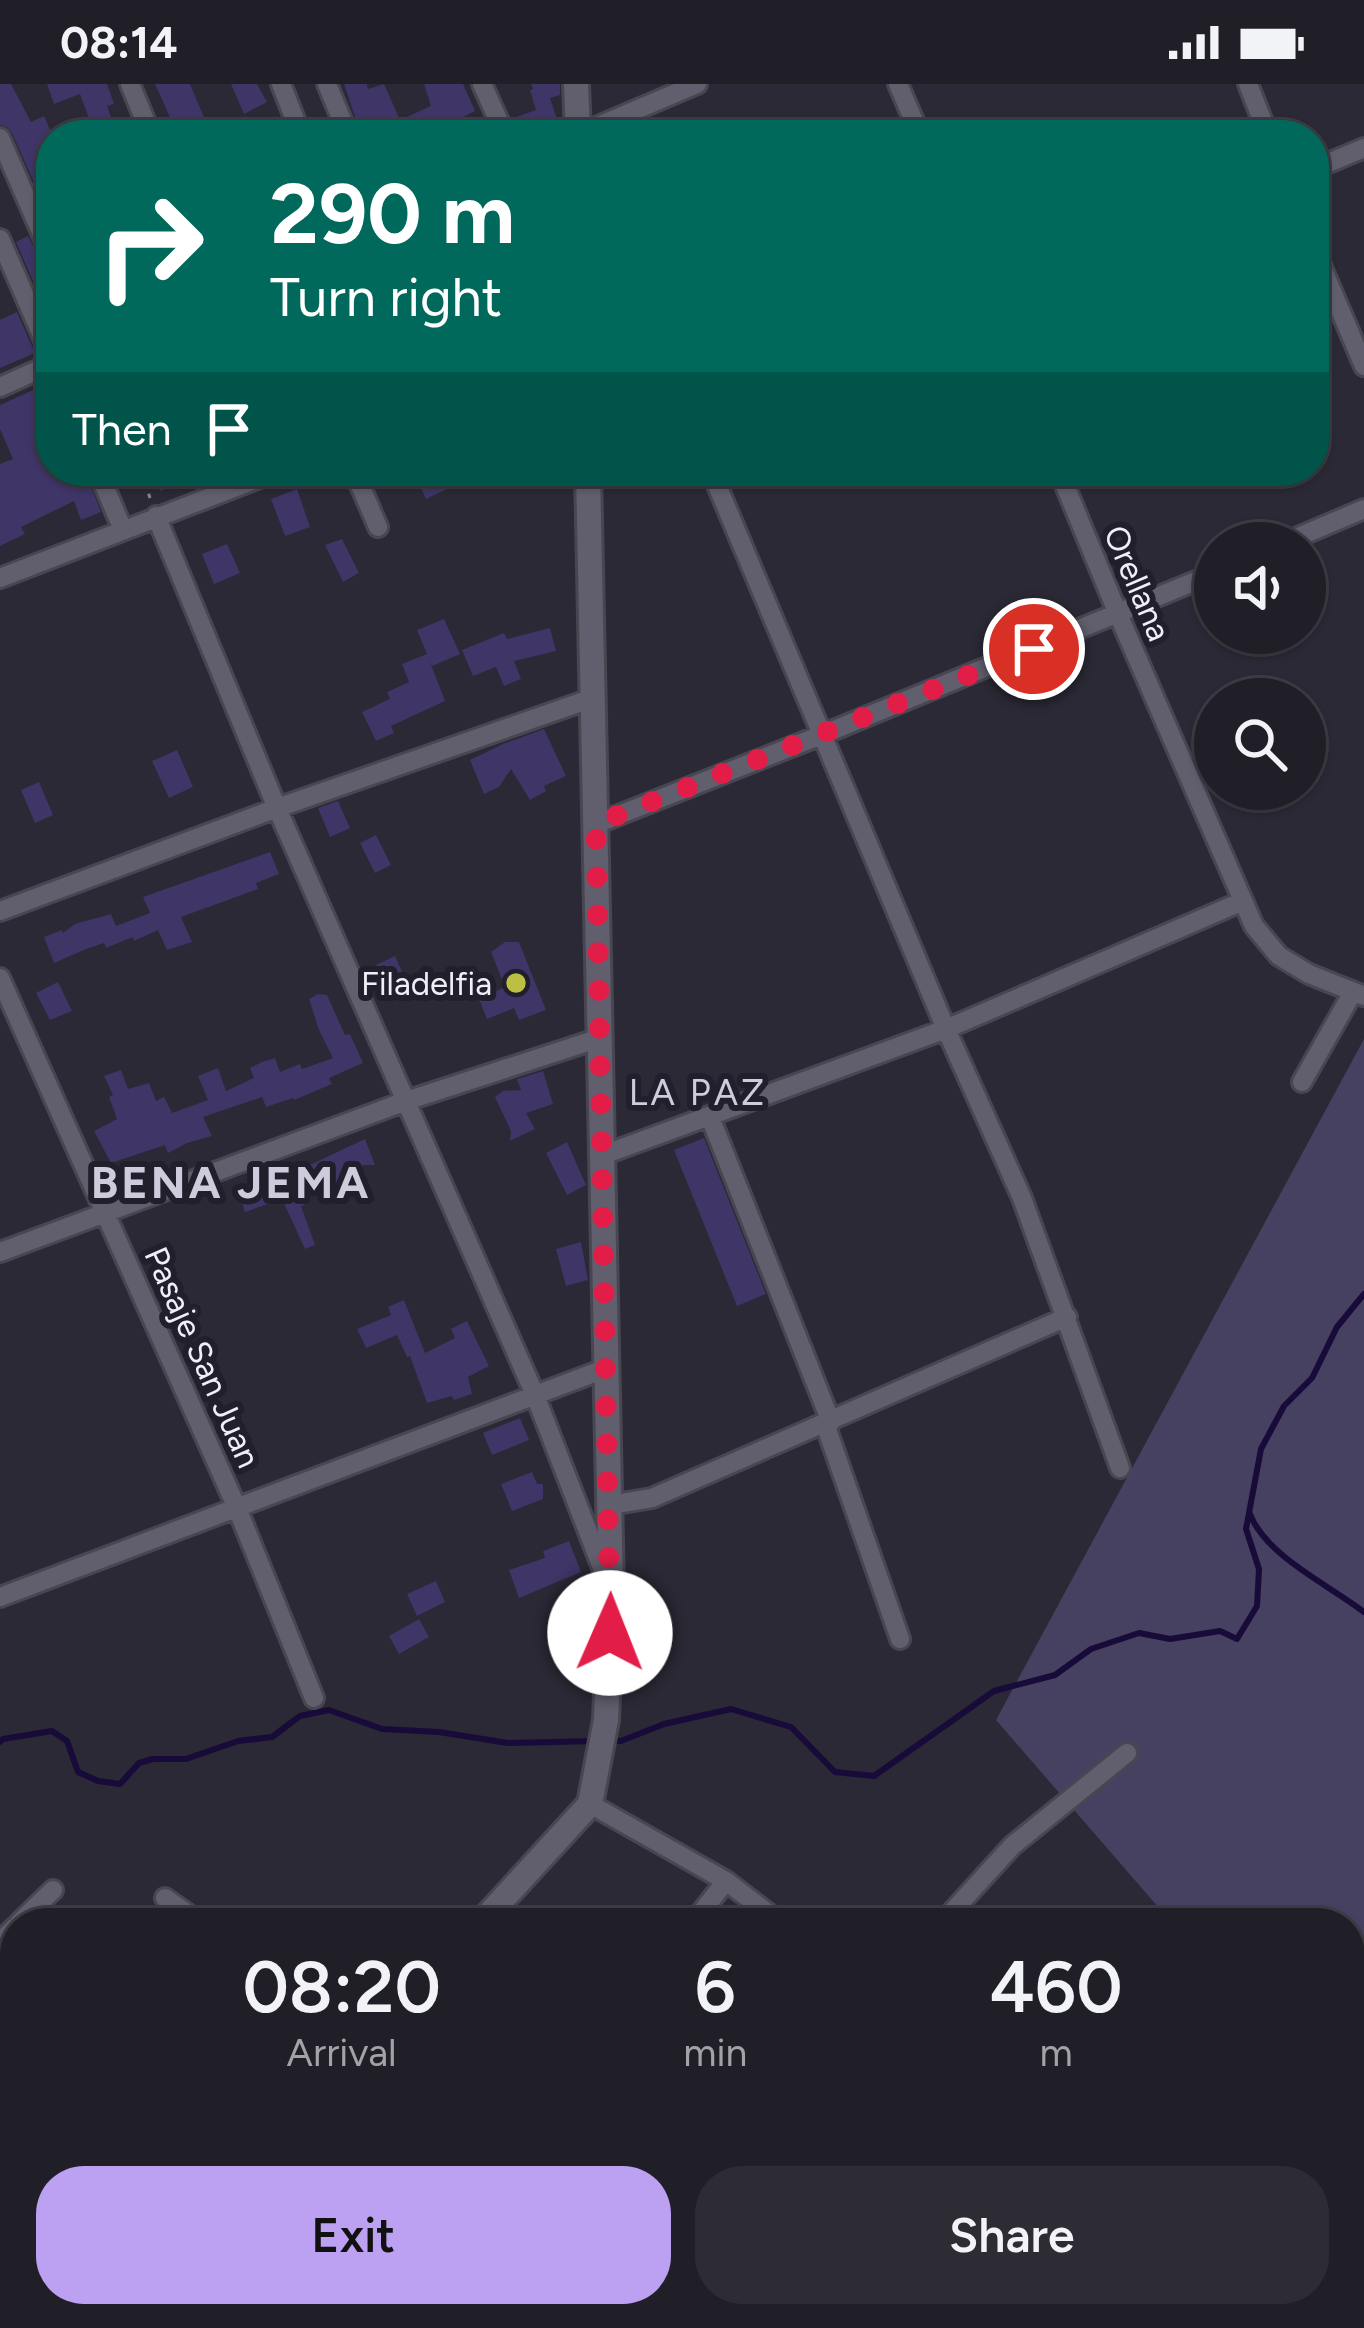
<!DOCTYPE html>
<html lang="en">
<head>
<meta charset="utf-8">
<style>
  :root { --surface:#201f28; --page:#2d2c34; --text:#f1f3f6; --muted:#a2a2a8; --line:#3d3d45; --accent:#bca0f2 }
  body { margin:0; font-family:Figtree,sans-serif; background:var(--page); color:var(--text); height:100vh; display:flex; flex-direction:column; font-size:45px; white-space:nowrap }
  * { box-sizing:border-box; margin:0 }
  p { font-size:39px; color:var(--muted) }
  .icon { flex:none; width:66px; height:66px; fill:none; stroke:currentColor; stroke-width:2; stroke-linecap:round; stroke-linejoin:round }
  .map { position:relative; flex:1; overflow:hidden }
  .sheet { position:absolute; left:0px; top:1824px; width:1365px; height:420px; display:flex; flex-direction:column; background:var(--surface); border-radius:48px 48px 0 0; box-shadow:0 3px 9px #0004,0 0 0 3px var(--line) }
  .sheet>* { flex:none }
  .hud { position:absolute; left:36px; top:36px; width:1293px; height:366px; border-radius:48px; box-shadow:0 3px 9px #0004,0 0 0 3px var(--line); background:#00695c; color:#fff; overflow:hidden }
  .fabs { position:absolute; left:1194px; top:438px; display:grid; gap:24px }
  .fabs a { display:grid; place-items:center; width:132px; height:132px; border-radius:50%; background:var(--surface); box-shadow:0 3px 9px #0004,0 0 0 3px var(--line); font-size:60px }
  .pin { position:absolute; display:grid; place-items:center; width:102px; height:102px; color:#fff; margin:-51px; border:6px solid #fff; border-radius:50%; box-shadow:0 3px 12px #0007 }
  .me { position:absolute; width:132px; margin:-66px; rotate:1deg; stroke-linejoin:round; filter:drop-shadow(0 0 9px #0008) }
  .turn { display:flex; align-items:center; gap:42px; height:252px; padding:0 36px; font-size:54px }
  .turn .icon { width:156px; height:156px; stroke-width:2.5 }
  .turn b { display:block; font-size:84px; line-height:102px }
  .then { display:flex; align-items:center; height:114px; padding:0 36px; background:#0003; gap:24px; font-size:45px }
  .eta { display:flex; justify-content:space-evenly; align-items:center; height:204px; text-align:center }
  .eta b { font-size:72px; font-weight:600; line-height:84px }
  .primary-button { display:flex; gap:24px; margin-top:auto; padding:24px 36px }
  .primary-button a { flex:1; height:138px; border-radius:48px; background:var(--accent); color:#111; font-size:48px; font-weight:600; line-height:138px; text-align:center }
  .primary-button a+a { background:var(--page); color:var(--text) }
  .status { display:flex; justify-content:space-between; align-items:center; height:84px; padding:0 60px; background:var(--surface); direction:ltr }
  .status svg { height:33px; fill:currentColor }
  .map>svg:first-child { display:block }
</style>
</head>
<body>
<div class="status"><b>08:14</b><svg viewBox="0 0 49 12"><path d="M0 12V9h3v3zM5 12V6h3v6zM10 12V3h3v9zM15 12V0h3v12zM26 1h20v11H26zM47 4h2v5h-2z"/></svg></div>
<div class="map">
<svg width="1364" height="2244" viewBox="0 0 1364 2244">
  <rect width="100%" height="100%" fill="#2a2935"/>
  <path fill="#464161" d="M1364 955V1943L1350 1936V1839H1172L996 1636Z"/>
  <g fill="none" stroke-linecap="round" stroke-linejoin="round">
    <path stroke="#180a39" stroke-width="6" d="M1250 1430C1266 1472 1329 1501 1364 1528
      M609 1657H621L664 1640 731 1625 791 1643 835 1688 874 1692 994 1607 1055 1591 1091 1565 1139 1549 1170 1555 1220 1547 1237 1555 1257 1522 1259 1485 1246 1445 1261 1365 1284 1322 1312 1294 1337 1243 1364 1210
      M0 1658 3 1655 52 1647 67 1657 78 1688 98 1697 120 1700 139 1679 153 1675H186L238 1657 272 1653 300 1632 329 1626 382 1645 439 1648 508 1659 596 1657"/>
  </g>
  <path fill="#3f3567" d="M0 0H11L31 38 44 32 51 48V137L12 49 7 43 0 41Z
    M47 0H107L114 20 107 22 114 41 109 43 112 51H95L80 10 54 20Z
    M155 0H190L209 45 194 51H178Z
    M231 0H257L267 18 244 30Z
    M344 0H367L368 5 384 0 400 36 431 22 424 0H463L475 27 461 34 468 51H449L445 41 422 51H361Z
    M531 0H560V11L550 14 561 47 548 51H518L513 34 536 26 530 6 533 5Z
    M28 152 51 196V238L16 158Z
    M17 228 35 269 0 284V236Z
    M51 298V387H85L101 428 81 436 74 417 21 443 25 450 0 462V380L13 375 0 345V321Z
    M152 387H226L188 405 184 397 160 407Z
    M414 387H439L447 405 426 415Z
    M297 405 310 443 285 452 271 415Z
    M342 455 359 489 343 498 325 461Z
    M227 460 240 489 214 500 202 470Z
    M444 535 460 570 432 582 417 546Z
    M550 544 556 567 514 577 521 595 504 602 496 583 473 592 462 566 504 549 507 555Z
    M427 570 445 617 391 642 394 649 376 657 362 628 390 615 387 608 409 598 402 580Z
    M544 645 566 692 544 702 546 707 530 716 511 685 499 703 484 710 470 676 503 660Z
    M177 666 193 703 169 714 152 677Z
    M39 698 53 731 35 739 21 706Z
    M338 717 350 744 330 753 318 724Z
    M376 751 391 781 375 789 360 759Z
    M270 768 279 790 256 799 258 805 181 833 192 858 167 866 158 846 134 857 133 853 106 864 104 859 86 865 54 879 44 853 62 846 63 849 75 840 111 830 116 842 150 829 143 813Z
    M505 858H519L546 926 519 936 514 924 487 935 479 915 505 903 491 868Z
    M395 872 409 903 390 912 376 881Z
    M58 898 72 927 50 936 36 909Z
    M318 910 327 911 345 951 350 950 363 979 329 994 332 1000 294 1016 293 1014 266 1023 262 1013 203 1033 212 1052 187 1059 168 1069 165 1061 111 1079 94 1047 117 1035 109 1013 113 1011 104 992 121 986 128 1005 149 999 156 1017 164 1013 172 1029 208 1016 198 992 218 984 226 1007 254 994 250 984 262 978 275 974 280 988 300 980 302 985 333 974 319 946 309 915Z
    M543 987 553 1020 526 1029 535 1045 510 1057 511 1047 495 1013 503 1007 521 1006 517 995Z
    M704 1054 766 1210 737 1222 674 1066Z
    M365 1055 375 1081H364L346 1089 348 1096 323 1103 326 1108 301 1111 305 1121 301 1122 315 1161 305 1165 282 1115 245 1128 240 1111 255 1106 258 1114 302 1080H312Z
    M567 1058 586 1101 567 1111 546 1069Z
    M581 1158 588 1196 566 1202 556 1165Z
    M404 1216 425 1269 455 1254 451 1245 467 1237 489 1282 468 1293 472 1310 454 1316 452 1312 427 1319 410 1272 407 1273 397 1251 366 1264 357 1245 391 1231 388 1223Z
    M520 1334 529 1356 492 1371 483 1349Z
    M532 1388 537 1400H543V1415L512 1427 501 1400Z
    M569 1457 581 1488 519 1514 509 1486 545 1474 543 1467Z
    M436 1497 445 1518 417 1532 407 1510Z
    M419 1535 429 1553 399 1570 389 1552Z"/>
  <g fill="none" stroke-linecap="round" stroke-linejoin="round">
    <g stroke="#484651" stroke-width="24">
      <path id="street" d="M130 0 151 51
        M281 0 301 51
        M327 0 348 51
        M482 0 505 51
        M898 0 920 51
        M1248 0 1268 51
        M577 51 697 0
        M0 54 51 171
        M1314 85 1364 64
        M0 155 51 272
        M1314 165 1364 282
        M0 303 51 280
        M98 387 123 446
        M354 387 378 443
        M711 387 946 945 1022 1114 1120 1384
        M1059 387 1118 530 1254 842 1279 872 1309 890 1364 912
        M156 432 277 724 535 1311 606 1494
        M1284 459 1364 425
        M0 494 278 387
        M596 740 824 650 1215 489
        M0 827 277 724 593 614
        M0 894 237 1424 314 1614
        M1302 998 1353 908
        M710 1033 831 1338
        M603 1071 946 945 1243 817
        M0 1168 406 1017 600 954
        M825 1340 900 1555
        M610 1421 652 1414 1067 1233
        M0 1513 607 1284
        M590 1720 726 1797 781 1839
        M165 1814 201 1839
        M19 1839 53 1806
        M693 1839 726 1797
        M942 1839 1012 1762 1127 1669
        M0 1858 15 1843
        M0 2109 15 2119
        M172 2229 192 2244
        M753 2229 774 2244
        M1316 2229 1341 2244
        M106 2244 120 2229
        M1032 2244 1046 2229"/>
    </g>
    <g stroke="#484651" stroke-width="30">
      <path id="secondary" d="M576 0 578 51
        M481 1839 590 1720 606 1636 611 1506 588 387
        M551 2244 565 2229"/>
    </g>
    <path stroke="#878690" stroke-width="3" stroke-dasharray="6 6" stroke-linecap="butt" d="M141 387 150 414"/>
    <use href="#street" stroke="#615f6d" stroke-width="18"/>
    <use href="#secondary" stroke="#615f6d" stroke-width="24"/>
  </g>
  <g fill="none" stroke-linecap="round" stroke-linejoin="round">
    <path stroke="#e11d48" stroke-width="21" stroke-dasharray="0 37.8" d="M610 1549 596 740 1034 565"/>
  </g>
  <circle fill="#bcbf44" stroke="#211f2b" stroke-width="4.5" cx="516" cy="899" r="12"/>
  <g text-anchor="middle" stroke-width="12" stroke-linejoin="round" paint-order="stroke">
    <g font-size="33" fill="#f0eff7" stroke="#211f2b">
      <text transform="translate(1138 499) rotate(67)" y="12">Orellana</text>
      <text transform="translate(203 1273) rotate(66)" y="12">Pasaje San Juan</text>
    </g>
    <g font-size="33" fill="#f0eff7" stroke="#211f2b" text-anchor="end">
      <text x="492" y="911">Filadelfia</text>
    </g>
    <g font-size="36" letter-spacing="3" fill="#cdcbdc" stroke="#211f2b">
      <text x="698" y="1021">LA PAZ</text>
    </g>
    <g font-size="45" font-weight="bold" letter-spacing="3" fill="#cdcbdc" stroke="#211f2b">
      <text x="231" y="1114">BENA JEMA</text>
    </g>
  </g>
</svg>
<div class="fabs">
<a><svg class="icon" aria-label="sound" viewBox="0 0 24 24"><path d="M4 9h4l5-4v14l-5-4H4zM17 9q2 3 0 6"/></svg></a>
<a><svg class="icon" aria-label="search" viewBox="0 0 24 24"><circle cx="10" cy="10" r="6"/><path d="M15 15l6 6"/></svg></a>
</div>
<div class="pin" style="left:1034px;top:565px;background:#d93025"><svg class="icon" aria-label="arrive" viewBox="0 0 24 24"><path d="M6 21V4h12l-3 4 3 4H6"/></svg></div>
<svg class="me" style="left:610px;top:1549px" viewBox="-20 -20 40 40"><circle r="19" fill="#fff"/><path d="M0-13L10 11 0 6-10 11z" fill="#e11d48"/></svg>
<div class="hud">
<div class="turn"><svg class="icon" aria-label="right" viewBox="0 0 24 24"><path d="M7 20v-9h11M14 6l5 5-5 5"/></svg><div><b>290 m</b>Turn right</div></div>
<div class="then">Then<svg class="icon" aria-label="arrive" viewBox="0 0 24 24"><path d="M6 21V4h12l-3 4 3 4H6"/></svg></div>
</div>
<section class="sheet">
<div class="eta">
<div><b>08:20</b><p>Arrival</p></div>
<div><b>6</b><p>min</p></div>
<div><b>460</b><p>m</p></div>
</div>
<div class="primary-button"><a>Exit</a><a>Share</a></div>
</section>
</div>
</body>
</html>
